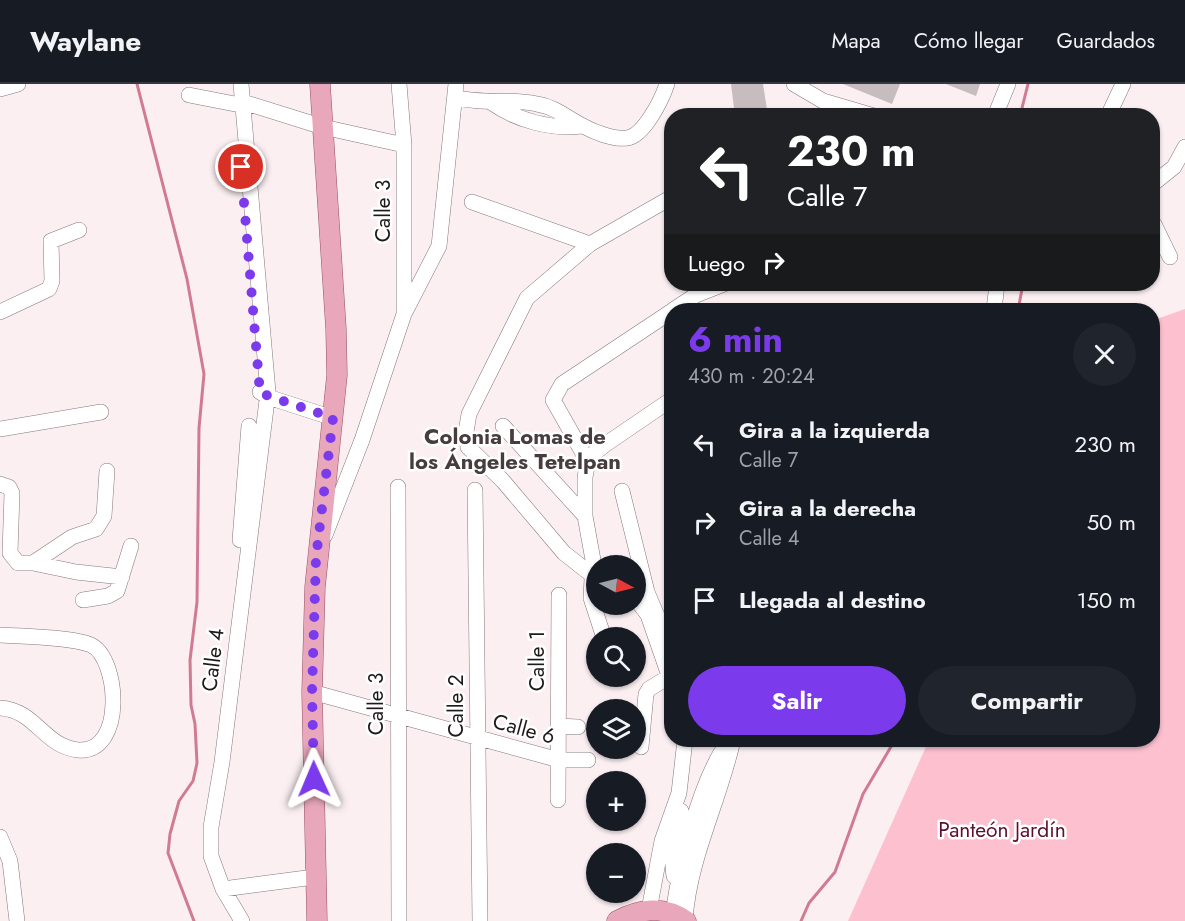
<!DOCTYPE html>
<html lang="es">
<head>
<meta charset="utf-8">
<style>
  :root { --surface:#171b24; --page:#20242c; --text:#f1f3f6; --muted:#9ea1a6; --line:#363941; --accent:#7c3aed }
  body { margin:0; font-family:Jost,sans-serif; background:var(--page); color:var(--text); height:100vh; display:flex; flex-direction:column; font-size:22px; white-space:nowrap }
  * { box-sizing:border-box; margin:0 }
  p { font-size:20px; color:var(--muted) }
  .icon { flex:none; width:33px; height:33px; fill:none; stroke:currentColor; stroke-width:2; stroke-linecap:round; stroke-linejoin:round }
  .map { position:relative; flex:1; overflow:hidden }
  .sheet { position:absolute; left:664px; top:219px; width:496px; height:444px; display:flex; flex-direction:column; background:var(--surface); border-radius:24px; box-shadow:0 2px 4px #0004 }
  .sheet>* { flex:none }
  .guide { position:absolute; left:664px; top:24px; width:496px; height:183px; border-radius:24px; box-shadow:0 2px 4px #0004; background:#202124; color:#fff; overflow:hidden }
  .needle { width:39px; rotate:97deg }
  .buttons { position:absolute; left:586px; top:471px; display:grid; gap:12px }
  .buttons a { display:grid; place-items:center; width:60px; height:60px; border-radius:50%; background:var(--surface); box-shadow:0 2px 4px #0004; font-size:30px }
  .pin { position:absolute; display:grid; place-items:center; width:51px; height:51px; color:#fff; margin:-26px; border:3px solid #fff; border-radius:50%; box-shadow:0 2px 6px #0007 }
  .me { position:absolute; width:66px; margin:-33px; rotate:359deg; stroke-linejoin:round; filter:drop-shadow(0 0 4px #0008) }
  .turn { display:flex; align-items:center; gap:21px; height:126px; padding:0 24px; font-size:27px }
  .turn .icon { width:78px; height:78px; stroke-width:2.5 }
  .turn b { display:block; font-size:42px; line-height:51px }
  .then { display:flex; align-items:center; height:57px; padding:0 24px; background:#0003; gap:12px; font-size:22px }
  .round { display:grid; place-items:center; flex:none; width:63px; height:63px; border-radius:32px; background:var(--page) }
  .overview { display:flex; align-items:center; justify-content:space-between; height:102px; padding:0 24px }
  h1 { font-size:36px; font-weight:700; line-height:45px; color:var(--accent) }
  .button { display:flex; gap:12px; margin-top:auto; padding:12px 24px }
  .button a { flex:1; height:69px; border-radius:36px; background:var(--accent); color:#fff; font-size:24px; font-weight:700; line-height:69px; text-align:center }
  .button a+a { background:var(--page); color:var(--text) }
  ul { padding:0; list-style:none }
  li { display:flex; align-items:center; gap:18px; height:78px; padding:0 24px }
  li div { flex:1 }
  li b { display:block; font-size:22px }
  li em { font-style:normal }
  header { display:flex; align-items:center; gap:36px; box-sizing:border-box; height:84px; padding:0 30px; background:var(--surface); border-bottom:2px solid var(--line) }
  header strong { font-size:28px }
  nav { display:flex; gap:33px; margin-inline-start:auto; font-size:21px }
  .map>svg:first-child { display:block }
</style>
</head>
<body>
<header>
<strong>Waylane</strong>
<nav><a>Mapa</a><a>Cómo llegar</a><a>Guardados</a></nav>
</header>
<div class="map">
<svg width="1185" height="837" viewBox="0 0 1185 837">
  <rect width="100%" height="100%" fill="#fbeff2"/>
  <path fill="#fcc0cf" d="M1185 225V837H848L929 656H1154V236Z"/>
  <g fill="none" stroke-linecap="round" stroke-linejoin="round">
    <path stroke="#d17b93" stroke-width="3" d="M137 0 187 195 204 290 199 344 197 518 190 576 191 621 195 640 197 679 193 697 179 717 170 750 168 769 194 837
      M1020 32 1028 0
      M1018 226 1023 200
      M801 837 809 819 835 788 863 710 895 656"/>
  </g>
  <path fill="#c7bcbe" d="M731 0H763L768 32H735Z
    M843 0H900L892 20Z
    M946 0H980L976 12Z"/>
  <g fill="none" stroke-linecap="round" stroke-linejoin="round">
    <g stroke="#83787b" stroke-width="16">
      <path id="minor" d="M241 0 268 308 222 678 211 743V772L223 805 242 837
        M399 0 404 61V227
        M794 0 823 17 874 32
        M0 5 18 0
        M189 11 235 20
        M455 13C482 21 510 14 537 20 556 23 567 34 583 42 594 48 614 56 627 54 644 52 662 15 667 0
        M243 18 323 43 404 61
        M492 19C516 36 552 46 581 42
        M995 32 1008 0
        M1108 32 1123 0
        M1154 99 1174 83 1185 63
        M472 118 590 160
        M1154 140 1170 173
        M673 226 696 211 724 200
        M994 226 997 200
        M0 228 49 205 52 197 51 157 79 146
        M260 308 268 313 333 334
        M503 342 585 432
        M0 345 101 328
        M588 378 553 316 562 300 672 227
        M0 400 9 403 12 409 10 469 18 479H33L72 453 96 445 104 432 107 387
        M398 403 399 837
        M475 406 480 837
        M622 407 647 508 672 567
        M325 451 362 356 404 230 439 162 456 0
        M240 456 249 342
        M33 479 76 488 122 493
        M597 495 564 469 503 397 468 363 466 348 469 330 527 214 590 160 672 113
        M636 515 648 531 672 600
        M83 516 108 512 117 507 131 462
        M0 551C21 552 73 553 91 561 119 574 126 670 78 666 43 662 36 626 0 624
        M604 554 591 514 593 476 585 432V393L588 378 593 370 606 360 672 315
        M312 608 559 676H588
        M558 642 578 643
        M641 663 646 610 649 605 670 592
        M558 716 559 511
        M0 753 10 777 17 837
        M674 792C670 770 678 749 681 727
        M223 805 314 793
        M649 826 662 757 679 709 685 656
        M673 830C680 780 699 698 728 658
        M685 836C689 774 720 716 733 656"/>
    </g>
    <g stroke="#985066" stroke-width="21">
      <path id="major" d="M317 837 312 608 315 503 337 291 336 245 320 0
        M617 837C639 825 664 821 686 837"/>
    </g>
    <use href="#minor" stroke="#fff" stroke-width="15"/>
    <use href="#major" stroke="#e9a7bb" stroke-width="20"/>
  </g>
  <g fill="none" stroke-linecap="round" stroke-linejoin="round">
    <path stroke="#7c3aed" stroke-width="10" stroke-dasharray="0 18" d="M241 83 260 309 333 334 316 474 312 608 314 695"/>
  </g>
  <g text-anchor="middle" stroke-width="5" stroke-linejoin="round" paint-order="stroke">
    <g font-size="21" fill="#1e1a1b" stroke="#fff">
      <text transform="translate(383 127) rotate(-90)" y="7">Calle 3</text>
      <text transform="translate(213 576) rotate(-83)" y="7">Calle 4</text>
      <text transform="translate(537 577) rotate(-90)" y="7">Calle 1</text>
      <text transform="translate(376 620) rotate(-90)" y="7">Calle 3</text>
      <text transform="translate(456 622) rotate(-90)" y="7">Calle 2</text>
      <text transform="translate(524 645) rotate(15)" y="7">Calle 6</text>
    </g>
    <g font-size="21" fill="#5d0f2e" stroke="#fff">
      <text x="1002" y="753">Panteón Jardín</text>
    </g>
    <g font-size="22" font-weight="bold" fill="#473d3f" stroke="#fff">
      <text x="515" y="360">Colonia Lomas de<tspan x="515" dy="25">los Ángeles Tetelpan</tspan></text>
    </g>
  </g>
</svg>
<div class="buttons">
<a><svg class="needle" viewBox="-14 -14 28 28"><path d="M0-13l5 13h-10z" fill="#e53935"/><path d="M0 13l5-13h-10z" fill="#9ea1a6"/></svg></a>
<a><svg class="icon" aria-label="search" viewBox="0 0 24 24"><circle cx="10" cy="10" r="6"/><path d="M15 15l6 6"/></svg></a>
<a><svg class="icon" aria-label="layers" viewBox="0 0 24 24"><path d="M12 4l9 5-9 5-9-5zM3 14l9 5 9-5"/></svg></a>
<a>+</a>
<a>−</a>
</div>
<div class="pin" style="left:241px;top:83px;background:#d93025"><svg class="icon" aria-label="arrive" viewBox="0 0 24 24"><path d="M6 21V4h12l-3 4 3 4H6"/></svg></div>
<svg class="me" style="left:314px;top:695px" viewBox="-20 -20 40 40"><path d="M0-17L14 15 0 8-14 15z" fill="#7c3aed" stroke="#fff" stroke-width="4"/></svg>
<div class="guide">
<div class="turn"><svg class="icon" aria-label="left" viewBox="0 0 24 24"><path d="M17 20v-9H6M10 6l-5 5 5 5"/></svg><div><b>230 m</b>Calle 7</div></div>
<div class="then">Luego<svg class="icon" aria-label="right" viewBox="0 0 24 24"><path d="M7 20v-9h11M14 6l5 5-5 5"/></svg></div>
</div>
<section class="sheet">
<div class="overview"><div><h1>6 min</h1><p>430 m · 20:24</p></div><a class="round"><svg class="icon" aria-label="close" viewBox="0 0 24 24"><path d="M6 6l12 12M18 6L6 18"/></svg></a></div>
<ul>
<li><svg class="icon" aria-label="left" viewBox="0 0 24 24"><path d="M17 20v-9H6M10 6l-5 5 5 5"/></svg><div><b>Gira a la izquierda</b><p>Calle 7</p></div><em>230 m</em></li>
<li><svg class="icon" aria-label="right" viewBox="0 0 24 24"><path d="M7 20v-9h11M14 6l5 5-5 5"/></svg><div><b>Gira a la derecha</b><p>Calle 4</p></div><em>50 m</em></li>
<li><svg class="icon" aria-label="arrive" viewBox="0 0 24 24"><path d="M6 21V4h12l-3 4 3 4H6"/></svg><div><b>Llegada al destino</b></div><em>150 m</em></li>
</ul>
<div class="button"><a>Salir</a><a>Compartir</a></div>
</section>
</div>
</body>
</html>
